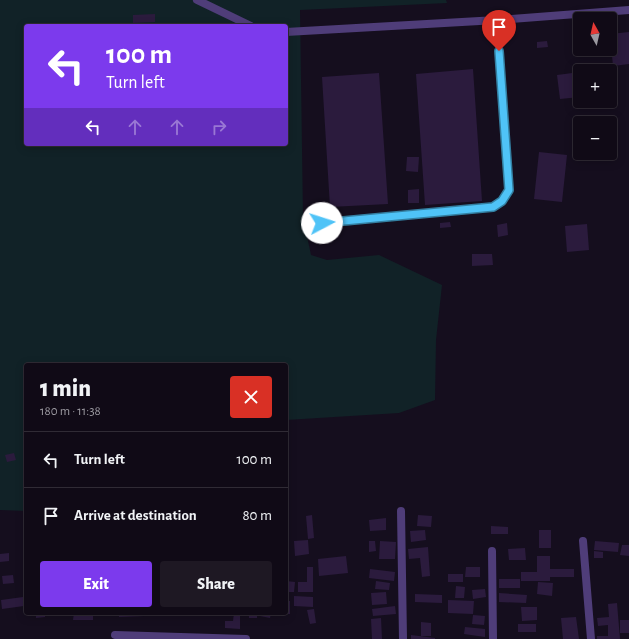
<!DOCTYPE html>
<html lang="en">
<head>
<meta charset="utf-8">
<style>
  :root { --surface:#100a16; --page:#1e1823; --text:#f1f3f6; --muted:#9c9aa1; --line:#302b35; --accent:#7c3aed }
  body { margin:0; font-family:"Alegreya Sans",sans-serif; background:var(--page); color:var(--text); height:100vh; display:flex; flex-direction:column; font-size:15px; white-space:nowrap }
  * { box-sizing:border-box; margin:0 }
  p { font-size:13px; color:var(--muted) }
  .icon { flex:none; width:22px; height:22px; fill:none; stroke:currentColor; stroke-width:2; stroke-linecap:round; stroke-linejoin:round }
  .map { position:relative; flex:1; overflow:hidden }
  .details { position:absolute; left:24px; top:363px; width:264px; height:252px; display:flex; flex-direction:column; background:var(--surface); border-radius:4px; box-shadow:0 2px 10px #0003,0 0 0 1px var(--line) }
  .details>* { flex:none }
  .guide { position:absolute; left:24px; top:24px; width:264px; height:122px; border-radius:4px; box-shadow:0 2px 10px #0003,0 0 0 1px var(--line); background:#7c3aed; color:#fff; overflow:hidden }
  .needle { width:26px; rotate:352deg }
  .fabs { position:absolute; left:573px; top:12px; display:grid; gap:8px }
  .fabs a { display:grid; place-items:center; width:44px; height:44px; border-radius:4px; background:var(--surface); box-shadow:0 2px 10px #0003,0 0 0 1px var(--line); font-size:20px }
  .pin { position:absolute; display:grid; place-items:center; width:34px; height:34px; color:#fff; margin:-41px -17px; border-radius:50% 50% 50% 0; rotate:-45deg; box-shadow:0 0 4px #0007 }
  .pin .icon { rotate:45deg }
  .me { position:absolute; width:44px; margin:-22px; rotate:85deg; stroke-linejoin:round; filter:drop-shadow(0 0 3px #0008) }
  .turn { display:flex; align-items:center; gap:14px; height:84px; padding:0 16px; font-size:18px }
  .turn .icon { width:52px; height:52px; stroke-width:2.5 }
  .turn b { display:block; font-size:28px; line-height:34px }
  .lanes { display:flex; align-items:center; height:38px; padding:0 16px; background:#0003; justify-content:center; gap:20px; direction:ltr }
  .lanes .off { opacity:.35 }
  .round { display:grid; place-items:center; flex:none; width:42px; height:42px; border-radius:4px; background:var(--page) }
  .headline { display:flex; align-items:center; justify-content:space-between; height:68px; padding:0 16px }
  h1 { font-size:24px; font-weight:800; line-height:30px }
  .cta { display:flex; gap:8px; margin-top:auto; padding:8px 16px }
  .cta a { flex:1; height:46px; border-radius:4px; background:var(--accent); color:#fff; font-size:16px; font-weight:800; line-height:46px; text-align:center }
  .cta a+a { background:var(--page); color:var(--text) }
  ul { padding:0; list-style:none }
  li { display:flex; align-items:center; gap:12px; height:56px; padding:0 16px; border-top:1px solid var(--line) }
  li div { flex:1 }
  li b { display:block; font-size:15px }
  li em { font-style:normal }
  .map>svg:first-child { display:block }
</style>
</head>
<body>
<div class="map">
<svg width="629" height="639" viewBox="0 0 629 639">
  <rect width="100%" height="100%" fill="#150e1e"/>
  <path fill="#112227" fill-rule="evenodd" d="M0 0H446L447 3 300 10 303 217 311 255 327 260 379 255 442 285 436 340 435 400 399 413 286 420V365H26V511L0 510ZM26 26H286V144H26Z"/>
  <path fill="#2b1b3d" d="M155 14V22L133 23V15Z
    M629 32V64L613 66 610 34Z
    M547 41 548 47 537 48V42Z
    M473 69 482 201 425 205 416 74Z
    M580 72V97L560 99 557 75Z
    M379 73 388 204 330 207 322 77Z
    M539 152 567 155 562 202 534 199Z
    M407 157H419L418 172 406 171Z
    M419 189V203H408V190Z
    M450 222 451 227 440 228V223Z
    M507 223 508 235 498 237 497 225Z
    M587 224 589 250 567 252 565 226Z
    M472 254H492L493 265 472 266Z
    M14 453 16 460 7 462 5 455Z
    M312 515 314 538 308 539 306 516Z
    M418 515 432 516 431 527 417 526Z
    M386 518V530L370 531 369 520Z
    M491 526 508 527V534H491Z
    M425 530 426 540 411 542 410 531Z
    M539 530H551V548H539Z
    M308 540 309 554 295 556 294 541Z
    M369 541H375L376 551 369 552Z
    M380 541 396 542 395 559H379Z
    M595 541 619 543 618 552 594 550Z
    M622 545H629V556L620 555Z
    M428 547 430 576 422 577 420 558 409 559 408 549Z
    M525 548 526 560H509L508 549Z
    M594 551 603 552V558H594Z
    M9 553V561L0 562V554Z
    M346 556 348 573 319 576 318 559Z
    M537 556H550V569H574V577H550V581H521V572H537Z
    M307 567H313V592H298V582H307Z
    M466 567H480V577H465Z
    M370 569 395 572 394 581 369 578Z
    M448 574H463V582H448Z
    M13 575 14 583 3 584 2 576Z
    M499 579H520V588H499Z
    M286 581 295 582 294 592H286Z
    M376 581 390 583 389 590 375 589Z
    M538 582 553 583 552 596 537 594Z
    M456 586 465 587 464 598H455Z
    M485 589 486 597 473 599 472 590Z
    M386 592 387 604 372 605 371 593Z
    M499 593 527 595 526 603 499 602Z
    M415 594 442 595V603L415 602Z
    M294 596 313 597V607L294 606Z
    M23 597 24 606 2 609 1 600Z
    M448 600 474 601 473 614 448 613Z
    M286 601H290V614H286Z
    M617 603 620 639H597V636H608V625L598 626 597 618 609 617 608 604Z
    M395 606 396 614 373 616 372 609Z
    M521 607H537V620L522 621Z
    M314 609 316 623 310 624 307 610Z
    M36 613H45V617L36 618Z
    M74 613H93V620H73Z
    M119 613H144V616L119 617Z
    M234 613H240V629L225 628V621H233Z
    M249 613H257V618H249Z
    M260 613H271L270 618 260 616Z
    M473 615 485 616 484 625 472 624Z
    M576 617 579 639H563L561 618Z
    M381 618 382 639H372L371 619Z
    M620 620H629V633H620Z
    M421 622 431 623V636H421Z
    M518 624H536V632H518Z
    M465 627 485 629V637L464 634Z
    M411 635 435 638V639H411Z"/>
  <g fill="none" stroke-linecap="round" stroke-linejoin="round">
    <path stroke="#4f3d79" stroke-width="7" d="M322 223 493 207 502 201 509 191 497 20"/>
    <path stroke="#4f3d79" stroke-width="8" d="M197 0 251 26
      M286 32 497 20 629 10
      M401 511 403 639
      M583 541 591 639
      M492 551 493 639
      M115 635 246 639"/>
  </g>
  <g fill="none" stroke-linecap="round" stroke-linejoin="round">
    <g stroke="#337fa1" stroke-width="10">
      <path id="route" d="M322 223 493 207 502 201 509 190 499 51"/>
    </g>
    <use href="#route" stroke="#4fc3f7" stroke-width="7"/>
  </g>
</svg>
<div class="fabs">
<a><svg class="needle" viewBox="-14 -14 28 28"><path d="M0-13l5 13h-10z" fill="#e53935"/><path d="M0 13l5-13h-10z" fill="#9c9aa1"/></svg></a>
<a>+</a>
<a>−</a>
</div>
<div class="pin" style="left:499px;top:51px;background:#d93025"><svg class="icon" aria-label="arrive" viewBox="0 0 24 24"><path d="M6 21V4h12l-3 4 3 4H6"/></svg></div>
<svg class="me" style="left:322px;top:223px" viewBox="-20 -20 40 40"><circle r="19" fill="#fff"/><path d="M0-13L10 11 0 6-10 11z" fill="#4fc3f7"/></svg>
<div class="guide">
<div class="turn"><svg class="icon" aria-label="left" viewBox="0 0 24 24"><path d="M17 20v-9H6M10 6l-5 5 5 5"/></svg><div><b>100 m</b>Turn left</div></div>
<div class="lanes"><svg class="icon" aria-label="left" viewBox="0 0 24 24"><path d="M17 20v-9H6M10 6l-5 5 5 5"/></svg><svg class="icon off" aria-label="ahead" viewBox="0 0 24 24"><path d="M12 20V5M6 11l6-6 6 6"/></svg><svg class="icon off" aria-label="ahead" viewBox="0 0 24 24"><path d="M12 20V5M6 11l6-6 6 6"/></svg><svg class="icon off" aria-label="right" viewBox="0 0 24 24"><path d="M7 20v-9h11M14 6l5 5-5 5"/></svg></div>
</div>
<section class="details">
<div class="headline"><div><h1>1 min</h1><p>180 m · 11:38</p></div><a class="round" style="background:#d93025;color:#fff"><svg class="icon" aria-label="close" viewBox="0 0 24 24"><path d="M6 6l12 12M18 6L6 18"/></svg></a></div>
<ul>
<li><svg class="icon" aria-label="left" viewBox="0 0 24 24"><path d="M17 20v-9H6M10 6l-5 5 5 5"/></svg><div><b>Turn left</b></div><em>100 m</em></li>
<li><svg class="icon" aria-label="arrive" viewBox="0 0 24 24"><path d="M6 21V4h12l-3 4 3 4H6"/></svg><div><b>Arrive at destination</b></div><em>80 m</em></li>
</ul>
<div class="cta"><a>Exit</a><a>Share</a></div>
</section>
</div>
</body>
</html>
